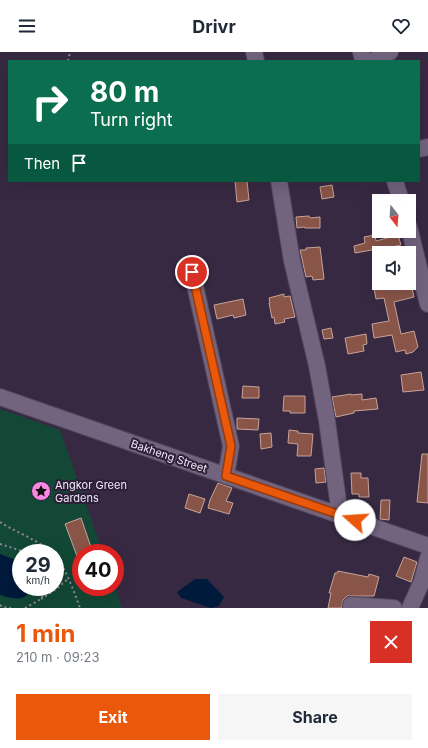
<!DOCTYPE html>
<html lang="en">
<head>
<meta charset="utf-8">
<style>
  :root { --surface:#fff; --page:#f6f6f7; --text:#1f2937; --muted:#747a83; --accent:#ea580c }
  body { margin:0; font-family:Inter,sans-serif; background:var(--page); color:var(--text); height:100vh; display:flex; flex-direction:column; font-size:15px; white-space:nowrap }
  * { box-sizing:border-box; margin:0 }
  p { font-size:13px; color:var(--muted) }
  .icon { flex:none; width:22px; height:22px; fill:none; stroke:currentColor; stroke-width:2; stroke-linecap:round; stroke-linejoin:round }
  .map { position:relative; height:556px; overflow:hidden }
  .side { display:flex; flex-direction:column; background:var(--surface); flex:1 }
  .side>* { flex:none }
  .hud { position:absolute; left:8px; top:8px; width:412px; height:122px; border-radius:0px; box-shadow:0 4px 16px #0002; background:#0b6e4f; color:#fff; overflow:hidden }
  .needle { width:26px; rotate:163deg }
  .buttons { position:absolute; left:372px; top:142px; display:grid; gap:8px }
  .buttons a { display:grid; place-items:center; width:44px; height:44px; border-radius:0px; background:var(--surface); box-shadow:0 4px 16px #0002; font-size:20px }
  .speed { position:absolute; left:12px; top:492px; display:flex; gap:8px; font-size:20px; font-weight:700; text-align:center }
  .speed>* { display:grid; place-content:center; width:52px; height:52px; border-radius:50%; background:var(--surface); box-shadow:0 4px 16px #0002; line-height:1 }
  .speed small { font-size:10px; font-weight:400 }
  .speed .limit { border:6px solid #d22; background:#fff; color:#111 }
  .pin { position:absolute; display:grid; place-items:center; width:34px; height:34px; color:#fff; margin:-17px; border:2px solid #fff; border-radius:50%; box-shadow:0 1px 4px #0007 }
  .me { position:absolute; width:44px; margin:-22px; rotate:289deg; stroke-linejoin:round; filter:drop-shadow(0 0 3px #0008) }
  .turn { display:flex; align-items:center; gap:14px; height:84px; padding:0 16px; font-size:18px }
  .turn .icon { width:52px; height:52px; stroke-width:2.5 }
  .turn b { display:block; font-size:28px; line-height:34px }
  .then { display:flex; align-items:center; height:38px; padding:0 16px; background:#0003; gap:8px; font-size:15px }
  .round { display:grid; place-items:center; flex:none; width:42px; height:42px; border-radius:0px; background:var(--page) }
  .summary { display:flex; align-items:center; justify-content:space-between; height:68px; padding:0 16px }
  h1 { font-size:24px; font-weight:700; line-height:30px; color:var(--accent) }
  .action { display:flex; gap:8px; margin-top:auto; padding:8px 16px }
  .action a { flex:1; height:46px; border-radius:0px; background:var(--accent); color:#fff; font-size:16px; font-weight:700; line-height:46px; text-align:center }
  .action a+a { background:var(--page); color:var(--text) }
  header { display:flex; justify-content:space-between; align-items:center; height:52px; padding:0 16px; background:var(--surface); font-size:18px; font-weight:700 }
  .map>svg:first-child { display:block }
</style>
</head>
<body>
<header><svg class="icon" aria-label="menu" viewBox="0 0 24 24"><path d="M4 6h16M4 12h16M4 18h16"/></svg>Drivr<svg class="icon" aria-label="heart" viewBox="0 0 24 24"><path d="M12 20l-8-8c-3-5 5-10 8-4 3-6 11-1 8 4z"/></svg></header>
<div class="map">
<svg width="428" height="556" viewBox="0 0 428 556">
  <rect width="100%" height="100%" fill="#372942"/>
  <path fill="#124835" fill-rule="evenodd" d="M0 357 60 378 103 501H81V535H115L122 556H0ZM21 501H55V535H21Z"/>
  <path fill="#001a3b" d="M0 502 16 508 21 513V535H32C27 551 12 547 0 543Z
    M195 527H207L224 545 219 554 211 556 181 546 177 540Z"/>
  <path fill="#895548" stroke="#c8a399" d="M235 129H247L249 148 237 150Z
    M332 133 334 145 322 147 320 135Z
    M309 164 310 166 320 165V176H305L304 175 297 176 296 165Z
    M375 183 376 189 398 183 401 193 383 197V196L355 201 354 194 365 191 364 185Z
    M320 195 324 227 313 228 312 224 306 225 300 198H306V196Z
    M373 231H392L393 237 411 232 414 245 394 250 401 282 414 279 418 295 413 300 406 302 405 298 396 300 392 283 374 286 372 272 389 269 384 246 376 247Z
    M284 242V245L290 244 295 265 284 267 285 270 275 272 274 265 272 266 269 251H270L269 246Z
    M243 247 246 263 234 266 233 263 217 267 214 253Z
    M331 276 333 286 324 287 322 278Z
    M366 282 367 292 363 293 364 299 348 302 345 286Z
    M421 320 424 338 403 340 401 323Z
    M243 334 259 335V346H242Z
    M351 342V343L362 342V348L376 346 378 357 354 359V361L336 365 332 345Z
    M284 344H305V361H290V359H283Z
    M237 366 259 367 258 378 237 377Z
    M289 378 298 379V381L313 382 311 404H297L298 392 288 391Z
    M271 381 272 395 261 397 260 382Z
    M422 402H428V451L417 450Z
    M324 416 326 430 316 431 315 417Z
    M351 421H361V426H368L369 445H359V442H352Z
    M218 431 232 436 226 449 233 451 229 462 208 456 210 448Z
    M189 442 205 447 200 461 185 456Z
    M381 448H390L389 468 380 467Z
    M81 466 92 498 85 501H81V502L77 504 65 472Z
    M404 505 417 510 411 530 396 524Z
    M338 519 368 525 369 522 379 525 374 544H347L343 548 342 552V556H328L331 541H329L335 521H337Z"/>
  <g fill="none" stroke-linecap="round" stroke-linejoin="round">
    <g stroke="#50455a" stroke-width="18">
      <path id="minor" d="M254 0 256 9
        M361 0 363 9
        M373 9 390 0
        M419 97 428 95
        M279 129 292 209 317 314 327 369 340 463
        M395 129 401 149
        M409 175 428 252
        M192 220 231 394 226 424
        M0 345 428 494
        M351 553 394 556
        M410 556 422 529 428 506"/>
    </g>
    <path stroke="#93889d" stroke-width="2" stroke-dasharray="2 3" stroke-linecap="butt" d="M68 9 70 0
      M0 470C17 481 37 487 52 501
      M0 492 22 499 24 501
      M55 504C65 514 75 542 80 556
      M41 547 55 538 68 527
      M0 553 3 555 11 556
      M25 556 41 547 47 535"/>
    <use href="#minor" stroke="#72637f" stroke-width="16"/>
  </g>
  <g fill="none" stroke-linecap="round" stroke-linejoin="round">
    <g stroke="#983908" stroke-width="10">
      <path id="route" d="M192 220 231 394 226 424 355 468"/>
    </g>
    <use href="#route" stroke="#ea580c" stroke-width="7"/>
  </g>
  <defs>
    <g id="sight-disc" transform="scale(1)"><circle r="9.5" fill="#fb87e5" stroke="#2c1f37"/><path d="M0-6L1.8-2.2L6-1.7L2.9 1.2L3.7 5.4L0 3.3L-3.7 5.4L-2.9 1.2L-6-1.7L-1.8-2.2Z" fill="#111"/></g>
  </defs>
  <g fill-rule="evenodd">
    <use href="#sight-disc" x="41" y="439"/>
  </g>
  <g text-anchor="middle" stroke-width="4" stroke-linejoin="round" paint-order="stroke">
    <g font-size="11" fill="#f0e8f8" stroke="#2c1f37">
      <text transform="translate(169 404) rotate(19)" y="4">Bakheng Street</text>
    </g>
    <g font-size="11" fill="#f0e8f8" stroke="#2c1f37" text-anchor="start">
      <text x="55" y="437">Angkor Green<tspan x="55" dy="13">Gardens</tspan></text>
    </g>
  </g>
</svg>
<div class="buttons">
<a><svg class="needle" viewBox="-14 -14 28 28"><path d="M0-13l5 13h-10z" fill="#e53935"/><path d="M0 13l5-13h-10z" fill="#747a83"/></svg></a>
<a><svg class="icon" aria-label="sound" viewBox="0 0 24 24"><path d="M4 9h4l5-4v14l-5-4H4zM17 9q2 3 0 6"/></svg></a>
</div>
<div class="speed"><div>29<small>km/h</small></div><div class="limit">40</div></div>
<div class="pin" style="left:192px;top:220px;background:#d93025"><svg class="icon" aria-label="arrive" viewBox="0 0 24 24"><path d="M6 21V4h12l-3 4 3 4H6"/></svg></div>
<svg class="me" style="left:355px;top:468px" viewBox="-20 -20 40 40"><circle r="19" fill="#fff"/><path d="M0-13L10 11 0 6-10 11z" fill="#ea580c"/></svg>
<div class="hud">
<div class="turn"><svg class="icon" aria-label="right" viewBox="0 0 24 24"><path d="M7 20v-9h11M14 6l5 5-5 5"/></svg><div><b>80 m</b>Turn right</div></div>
<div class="then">Then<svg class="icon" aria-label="arrive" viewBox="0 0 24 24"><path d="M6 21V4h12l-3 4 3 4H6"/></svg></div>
</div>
</div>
<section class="side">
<div class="summary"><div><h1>1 min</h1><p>210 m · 09:23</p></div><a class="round" style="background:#d93025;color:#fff"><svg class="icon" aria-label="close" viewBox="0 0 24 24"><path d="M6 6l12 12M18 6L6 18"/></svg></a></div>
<div class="action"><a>Exit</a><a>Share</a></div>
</section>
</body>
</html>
